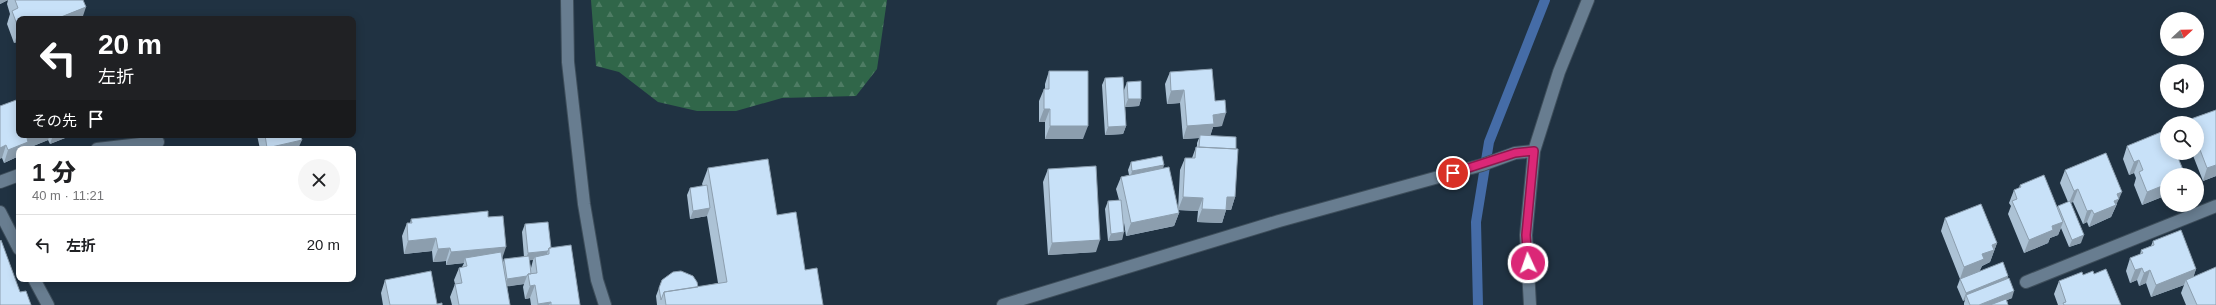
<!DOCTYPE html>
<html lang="ja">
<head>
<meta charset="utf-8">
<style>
  :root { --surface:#fff; --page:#f6f6f6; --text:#202124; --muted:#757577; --line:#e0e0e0 }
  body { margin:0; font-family:Helvetica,"Noto Sans JP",sans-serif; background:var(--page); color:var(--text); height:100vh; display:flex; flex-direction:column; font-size:15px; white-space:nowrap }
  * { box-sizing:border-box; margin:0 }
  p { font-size:13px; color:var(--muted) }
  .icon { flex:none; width:22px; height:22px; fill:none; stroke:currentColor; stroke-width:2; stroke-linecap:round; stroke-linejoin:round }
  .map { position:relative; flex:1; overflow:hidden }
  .side { position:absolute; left:16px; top:146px; width:340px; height:136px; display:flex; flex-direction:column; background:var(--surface); border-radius:8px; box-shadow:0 2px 10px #0003 }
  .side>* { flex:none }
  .guide { position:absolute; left:16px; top:16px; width:340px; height:122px; border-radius:8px; box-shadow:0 2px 10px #0003; background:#202124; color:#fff; overflow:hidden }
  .needle { width:26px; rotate:68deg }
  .buttons { position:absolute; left:2160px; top:12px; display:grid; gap:8px }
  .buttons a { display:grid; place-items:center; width:44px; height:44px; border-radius:50%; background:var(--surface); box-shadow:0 2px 10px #0003; font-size:20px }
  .pin { position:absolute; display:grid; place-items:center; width:34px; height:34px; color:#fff; margin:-17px; border:2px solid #fff; border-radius:50%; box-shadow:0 1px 4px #0007 }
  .me { position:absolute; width:44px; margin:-22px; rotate:357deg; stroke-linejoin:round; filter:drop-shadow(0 0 3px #0008) }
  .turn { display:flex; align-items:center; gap:14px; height:84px; padding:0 16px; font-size:18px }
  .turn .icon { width:52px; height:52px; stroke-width:2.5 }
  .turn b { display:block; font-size:28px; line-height:34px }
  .then { display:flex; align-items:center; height:38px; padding:0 16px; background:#0003; gap:8px; font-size:15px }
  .round { display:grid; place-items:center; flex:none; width:42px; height:42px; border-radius:21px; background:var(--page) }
  .overview { display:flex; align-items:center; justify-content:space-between; height:68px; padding:0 16px }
  h1 { font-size:24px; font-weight:800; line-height:30px }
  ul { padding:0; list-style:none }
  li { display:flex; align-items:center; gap:12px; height:60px; padding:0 16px; border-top:1px solid var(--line) }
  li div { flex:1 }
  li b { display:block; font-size:15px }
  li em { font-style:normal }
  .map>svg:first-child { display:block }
</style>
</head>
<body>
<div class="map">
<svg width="2216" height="305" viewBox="0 0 2216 305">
  <defs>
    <pattern id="forest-firs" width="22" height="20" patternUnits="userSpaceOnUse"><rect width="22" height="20" fill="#306649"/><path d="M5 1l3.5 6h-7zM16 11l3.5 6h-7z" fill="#4e7c64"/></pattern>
  </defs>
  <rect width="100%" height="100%" fill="#203242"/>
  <path fill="url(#forest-firs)" d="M591 0H887L877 69 856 96 782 98 736 111H697L658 102 619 72 596 66Z"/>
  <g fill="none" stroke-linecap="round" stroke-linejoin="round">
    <path stroke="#456ca7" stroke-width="10" d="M1478 305 1476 222 1489 142 1545 0"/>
    <g stroke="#3e4e5b" stroke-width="14">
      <path id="minor" d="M567 0 568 62 584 204 597 280 605 305
        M97 149 158 142
        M0 182 19 175
        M0 212 19 249
        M34 279 48 305
        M2026 282 2216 206
        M1003 305 1279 221 1482 165 1515 153 1534 151
        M1530 305 1526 235 1534 151 1559 72 1588 0"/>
    </g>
    <use href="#minor" stroke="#687d90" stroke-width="12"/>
  </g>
  <path fill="#acc2d5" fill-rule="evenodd" d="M0 0H83L19 19V41L14 43 7 24 10 14 7 4 8 0 0 4Z
    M1049 71 1083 139H1045V122H1039V101L1044 89H1045V84Z
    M1170 72 1215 101 1222 126 1213 127 1210 136 1235 197 1231 210H1226L1222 223 1197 222 1198 211 1178 210 1180 170 1185 158H1192L1196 147H1197V143L1199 138 1183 139 1180 103 1167 104 1165 84Z
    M1105 78 1124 90 1127 82 1141 99 1139 106 1125 107 1126 126 1123 134 1105 135 1102 85Z
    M0 106 19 135H70V136L50 144 48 140 26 149H19V156L4 163 2 158Z
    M2216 110V176L2203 181 2192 153H2197V123H2188V120Z
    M257 135H300L298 149H260Z
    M2127 146 2167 175V195L2142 205 2134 185 2136 178 2134 173 2129 175 2123 159Z
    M1131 162 1163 168 1179 213 1174 226 1126 236 1124 223 1122 240 1108 241 1105 209 1108 201 1119 200 1116 189 1121 177 1129 175 1128 170Z
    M708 168 777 215 823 305H657L656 296 662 280 698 287 718 283 707 216 690 219 687 195 690 188 703 186 702 184Z
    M1048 169 1096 252 1048 255 1043 182Z
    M2065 170 2117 204 2111 217 2089 227 2087 222 2083 224 2073 202 2070 203 2081 243 2069 247 2061 228 2058 235 2050 238 2048 243 2024 253 2008 214 2011 206 2009 203 2014 190 2019 188 2020 185 2057 207 2058 206 2068 202 2060 183Z
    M488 217 502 257 503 262 504 259 524 257 522 232 525 224 551 248 580 305H531L530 298 525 299 523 287 524 284 507 286 510 305H452L450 297 455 284 454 280 459 268 462 267 464 263 446 265V261L433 262 432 251 404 254 402 236 407 223H410L411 219ZM529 260H533L531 268Z
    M1945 218 1997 243 1990 262 1982 266 1979 272 2008 276 2007 279 2012 298 2007 300 2008 305H1964V303L1965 300 1963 301 1957 287 1960 279 1941 231Z
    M2153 241 2196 269 2193 277 2216 305H2186L2181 293 2184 285 2151 297 2146 283 2139 286 2137 280 2130 283 2126 271 2130 258 2140 255 2141 250 2151 246Z
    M2094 274 2121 305H2058L2054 294 2059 281 2083 275Z
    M385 280 437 304 442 305H383L381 293Z"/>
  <path fill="#8c9eae" d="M0 0H8L0 4Z
    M86 7 82 19H56Z
    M19 30V41L14 43Z
    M1184 90 1180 103 1167 104 1171 91Z
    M1128 99H1141L1139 106 1125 107Z
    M1044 109H1050L1045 122H1039Z
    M1226 113 1222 126 1213 127 1210 137 1200 135 1199 138 1183 139 1187 126 1213 115Z
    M1050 126H1088L1083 139H1045Z
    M1126 126 1123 134 1105 135 1108 127Z
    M33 135H50L48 140 26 149H19V156L4 163 8 150 27 138Z
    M53 135H70V136L50 144Z
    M302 140 298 149H267V148Z
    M6 145 2 158 0 159V148Z
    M2139 160 2134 173 2129 175 2134 162Z
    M1164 165 1162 173 1130 179 1132 171Z
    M2216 165V176L2203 181 2207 168Z
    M2184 172 2183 175H2176Z
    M2167 184V195L2142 205 2147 192Z
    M2078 189 2073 202 2069 203 2074 191Z
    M2122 192 2111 217 2089 227 2094 214 2117 194Z
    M1183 197 1203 198 1198 211 1178 210Z
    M1227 197H1235L1231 210H1226L1222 223 1197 222 1202 209Z
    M710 208 707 216 690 219 693 211Z
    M2092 210 2087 222 2083 224 2087 211Z
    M1179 213 1174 226 1126 236 1131 223Z
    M2063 222 2058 235 2050 238 2048 243 2024 253 2029 240 2052 226Z
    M1124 232 1122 240 1108 241 1111 234Z
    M2084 235 2081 243 2069 247 2072 240Z
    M436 238 432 251 404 254 408 241Z
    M1100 240 1096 252 1048 255 1052 243Z
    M1997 243 1990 262 1982 266 1979 272 1960 279 1964 267 1982 254 1992 245Z
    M506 247 502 259 465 258 464 263 446 265 451 252Z
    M450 248 446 261 433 262 438 249Z
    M548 251 545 259 535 257 533 260 525 261 528 253Z
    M2142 268 2137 280 2130 283 2135 270Z
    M2196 269 2192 282 2186 280 2184 285 2151 297 2156 285Z
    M2150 270 2146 283 2139 286 2144 273Z
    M527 276 524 284 504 287 507 279Z
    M2008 276 2006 284 1966 295 1965 300 1963 301 1966 293Z
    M535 285 530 298 525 299 530 286Z
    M2014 291 2012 298 1995 305H1979Z
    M551 302 549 305H537L538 304Z"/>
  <path fill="#c8e1f8" stroke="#8c9eae" d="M15 0H83L86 7 56 19H19V30L12 11 18 8Z
    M1212 69 1215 101 1225 100 1226 113 1213 115 1214 124 1187 126 1184 90 1171 91 1170 72Z
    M1049 71H1088V126H1050V109H1044V89H1049Z
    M1123 77 1126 126 1108 127 1105 78Z
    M1141 81V99H1128L1127 82Z
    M19 99V135H33L27 138 28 142 8 150 6 145 0 148V106Z
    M2216 110V165L2207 168 2197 142V123H2190L2188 120Z
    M2166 130 2167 132V153H2176L2184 172 2176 175H2167V184L2147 192 2139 172 2143 170 2139 160 2134 162 2127 146Z
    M265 135H300L302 140 267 148Z
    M1200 135 1236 137V149L1199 147Z
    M1196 147 1238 149 1235 197H1227L1226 210 1202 209 1203 198 1183 197 1185 158H1195Z
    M2106 153 2122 192 2117 194 2119 199 2114 201 2116 205 2094 214 2092 210 2087 211 2078 189 2074 191 2065 170Z
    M1162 156 1164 165 1132 171 1131 162Z
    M768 159 777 215 796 212 805 270 817 268 823 305H666L664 292 727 282 708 168Z
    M1096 166 1100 240 1052 243 1048 169Z
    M1169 167 1179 213 1131 223 1121 177Z
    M2044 175 2063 222 2052 226 2053 230 2029 240 2012 201 2017 199 2014 190 2021 187 2020 185Z
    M707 185 710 208 693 211 690 188Z
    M1121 200 1124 232 1111 234 1108 201Z
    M2070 201 2084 235 2072 240 2058 206Z
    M1981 204 1997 243 1992 245 1994 250 1982 254 1984 259 1964 267 1945 218Z
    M488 211V217L503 216 506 247 451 252 450 248 438 249 436 238 408 241 407 223H412L411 219Z
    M548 222 551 248H549L548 251 528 253 525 224Z
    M2181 230 2196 269 2156 285 2150 270 2144 273 2142 268 2135 270 2130 258 2143 253 2141 250 2154 245 2153 241Z
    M1 240 20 292 26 291 31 305H0V241Z
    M571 245 580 305H551V302L538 304 535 285 530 286 528 274 537 273 535 257 549 254V248Z
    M501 252 510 305H459L455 284 462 283 459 268 467 266 465 258Z
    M529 256 531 274H528L527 276 507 279 504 259Z
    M2003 262 2008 276 1966 293 1960 279Z
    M2216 267V305H2197L2186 280Z
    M2106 269 2121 305H2064L2063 303 2066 302 2059 281 2082 272 2083 275 2093 271 2094 274Z
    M431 271 437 304 442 303V305H390L385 280Z
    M681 271 693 276 697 282 698 287 664 292 661 300 659 288 662 280 673 272Z
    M2009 278 2014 291 1979 305H1970L1966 295Z
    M2006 299 2008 305H1990Z"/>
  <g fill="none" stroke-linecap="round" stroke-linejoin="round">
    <g stroke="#8e194d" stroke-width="10">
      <path id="route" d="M1453 173 1515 153 1534 151 1526 235 1528 263"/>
    </g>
    <use href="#route" stroke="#db2777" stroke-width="7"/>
  </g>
</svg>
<div class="buttons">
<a><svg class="needle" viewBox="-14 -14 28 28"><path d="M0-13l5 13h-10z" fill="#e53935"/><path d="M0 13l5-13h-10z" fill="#757577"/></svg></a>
<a><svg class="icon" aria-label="sound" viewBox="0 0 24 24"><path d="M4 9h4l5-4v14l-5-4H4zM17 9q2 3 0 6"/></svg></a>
<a><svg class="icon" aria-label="search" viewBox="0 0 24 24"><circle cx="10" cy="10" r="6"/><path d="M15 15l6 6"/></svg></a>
<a>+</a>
</div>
<div class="pin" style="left:1453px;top:173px;background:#d93025"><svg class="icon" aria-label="arrive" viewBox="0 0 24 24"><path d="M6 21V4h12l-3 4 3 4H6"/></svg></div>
<svg class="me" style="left:1528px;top:263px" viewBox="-20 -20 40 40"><circle r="17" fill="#db2777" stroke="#fff" stroke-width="3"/><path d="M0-11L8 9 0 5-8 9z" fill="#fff"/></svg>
<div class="guide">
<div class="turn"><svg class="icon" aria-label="left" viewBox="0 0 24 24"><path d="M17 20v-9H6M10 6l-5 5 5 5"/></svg><div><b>20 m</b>左折</div></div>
<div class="then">その先<svg class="icon" aria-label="arrive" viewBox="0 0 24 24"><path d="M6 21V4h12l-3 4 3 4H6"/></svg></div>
</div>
<section class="side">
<div class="overview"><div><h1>1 分</h1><p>40 m · 11:21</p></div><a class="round"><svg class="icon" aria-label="close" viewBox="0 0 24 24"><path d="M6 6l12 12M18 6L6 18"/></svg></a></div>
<ul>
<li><svg class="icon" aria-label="left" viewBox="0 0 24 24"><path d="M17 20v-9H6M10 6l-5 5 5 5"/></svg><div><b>左折</b></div><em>20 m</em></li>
</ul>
</section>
</div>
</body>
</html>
